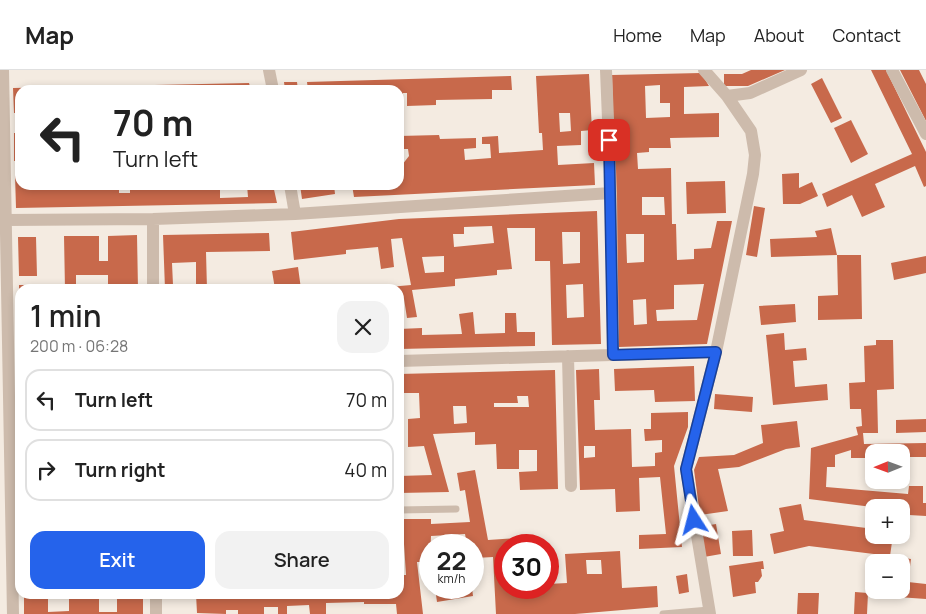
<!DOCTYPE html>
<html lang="en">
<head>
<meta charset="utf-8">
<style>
  :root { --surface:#fff; --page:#f2f2f2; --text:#222; --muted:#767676; --line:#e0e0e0; --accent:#2563eb }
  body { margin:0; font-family:Manrope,sans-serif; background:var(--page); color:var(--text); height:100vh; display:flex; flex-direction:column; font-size:19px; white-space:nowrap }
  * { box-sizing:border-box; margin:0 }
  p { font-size:16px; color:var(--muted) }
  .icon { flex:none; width:28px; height:28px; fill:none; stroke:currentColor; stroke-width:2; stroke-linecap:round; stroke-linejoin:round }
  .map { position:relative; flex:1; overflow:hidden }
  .details { position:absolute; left:15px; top:214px; width:389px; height:315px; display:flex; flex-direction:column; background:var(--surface); border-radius:15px; box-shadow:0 2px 8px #0003 }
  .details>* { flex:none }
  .guide { position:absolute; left:15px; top:15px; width:389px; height:105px; border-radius:15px; box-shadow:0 2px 8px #0003; background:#fff; color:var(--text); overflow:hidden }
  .needle { width:32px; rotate:269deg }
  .buttons { position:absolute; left:865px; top:374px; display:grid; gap:10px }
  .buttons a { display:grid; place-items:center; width:45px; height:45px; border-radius:10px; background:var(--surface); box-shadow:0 2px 8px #0003; font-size:25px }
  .speed { position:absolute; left:419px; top:464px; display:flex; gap:10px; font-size:25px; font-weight:700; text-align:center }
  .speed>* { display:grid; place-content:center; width:65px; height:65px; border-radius:50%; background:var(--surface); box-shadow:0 2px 8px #0003; line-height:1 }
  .speed small { font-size:12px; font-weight:400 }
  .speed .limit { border:8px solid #d22; background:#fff; color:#111 }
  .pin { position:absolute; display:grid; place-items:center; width:42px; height:42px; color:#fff; margin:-21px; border-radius:10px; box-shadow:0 2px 8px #0006 }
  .me { position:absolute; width:55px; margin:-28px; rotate:351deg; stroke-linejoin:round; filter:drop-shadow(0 0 4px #0008) }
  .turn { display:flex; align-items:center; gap:18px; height:105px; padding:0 15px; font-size:22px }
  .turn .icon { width:65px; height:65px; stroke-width:2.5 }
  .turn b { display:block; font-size:35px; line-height:42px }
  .round { display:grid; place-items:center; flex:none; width:52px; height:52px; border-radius:15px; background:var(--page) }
  .headline { display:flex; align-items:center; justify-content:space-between; height:85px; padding:0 15px }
  h1 { font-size:30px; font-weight:600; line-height:38px }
  .primary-button { display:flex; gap:10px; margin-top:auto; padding:10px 15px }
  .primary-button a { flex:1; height:58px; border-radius:15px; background:var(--accent); color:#fff; font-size:20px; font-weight:600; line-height:58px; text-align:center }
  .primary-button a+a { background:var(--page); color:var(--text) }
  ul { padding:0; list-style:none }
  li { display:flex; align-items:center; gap:15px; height:62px; margin:0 10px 8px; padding:0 5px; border:2px solid var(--line); border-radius:15px }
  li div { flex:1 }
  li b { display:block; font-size:19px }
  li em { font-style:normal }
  header { display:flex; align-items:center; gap:30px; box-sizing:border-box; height:70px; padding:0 25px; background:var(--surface); border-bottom:1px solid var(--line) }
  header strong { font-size:24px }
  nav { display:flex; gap:28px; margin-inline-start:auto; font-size:18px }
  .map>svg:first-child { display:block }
</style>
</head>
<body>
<header>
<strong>Map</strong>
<nav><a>Home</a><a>Map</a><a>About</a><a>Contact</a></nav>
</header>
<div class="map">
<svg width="926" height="544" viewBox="0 0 926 544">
  <rect width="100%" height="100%" fill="#f4ebe1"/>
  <path fill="#c8694b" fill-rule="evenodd" d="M751 0H785L748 16H724V4H742Z
    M871 0H886L926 82V116L924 117 915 96 875 114 885 137 862 147 852 125 827 137 822 124 912 84Z
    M900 0H919L926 14V51Z
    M701 3 709 16 684 17V44L719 43V67L670 68 671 78H649V82L637 83 638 99 671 98 672 154H676L677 190 694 189V179L711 178 717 151H732L707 274 619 277 612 5ZM660 15V33H670V47L646 48 645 16ZM642 127H664L665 145H642ZM626 164H644V192L627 193ZM704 214 697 250 657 251 656 240 674 239V215ZM646 229 647 254 634 255 633 230Z
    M589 4 592 60 581 61V75L557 76 558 95 594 93 595 115 354 127 352 115H399V95H402L409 86 408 79H399V66L439 65 440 69 476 68V78L464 79 465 90 491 88 490 74H482V67L498 66 499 83 543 80 542 63H539L536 6ZM559 43H570L571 61 560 62Z
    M511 6 512 20H492V29L436 30V35L407 36V23H403L399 29V20H308L307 12Z
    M822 8 842 48 831 53 811 14Z
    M284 12H297L298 20H285Z
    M249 13 251 20H20V43H14L13 18Z
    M851 50 868 84 851 93 834 58Z
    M14 63H20V91H14Z
    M799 103V118L812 112 818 126 800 134H783L782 104Z
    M15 105H20V115H24V117L72 115V120H91V115H105V118H119V123H130V115H220V128L248 127 247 115H273L277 133 16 138Z
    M725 111 726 143 687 144 686 112Z
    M300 115H334L335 124 302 129Z
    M754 136 765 138 757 187 746 185Z
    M597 141 601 274 552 275 550 191H535V158H507L512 199 497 200V205L455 209V216L412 220 417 247 407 248 404 229H399V219H390L389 217 411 215 402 168 391 169 394 197 381 199 378 177 346 180V184L294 190 291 162 399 149ZM492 156 494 173 454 177 453 164H464V157ZM562 162H580V193L563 194ZM444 186V202L425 203 422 187ZM583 214 584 247 567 248 566 215Z
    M831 158 837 185 771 187 770 169 817 167 815 161Z
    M269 163 270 181 206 182 207 219H165L163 165ZM196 192V214L173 215 172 193Z
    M137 165 138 219H108V205H76V219H65L64 166H99V191H108V166Z
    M18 167H36L37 206H19Z
    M837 185H861L862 249 818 250V226L838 225Z
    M926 186V203L894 210 891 193Z
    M298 197 301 219H275L272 201Z
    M19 215H41V219H19Z
    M795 234 796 252 761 255 759 236Z
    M473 242 475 264 505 263V243H516L517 262H535V276L399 279V259L422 258V265L462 264 459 244Z
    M784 263 785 280 806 278 807 290 793 291 795 317 827 314 828 330 773 335 766 265Z
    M876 270H893L894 319 877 320 878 363H863L864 374 926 373V387H901V382H874V388H851V380L835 385V397H827L826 417 908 424 909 416H923V433H926V446L909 445 908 438H880L809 429 811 378 858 365 856 357 862 356 861 339H850L849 313 865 312 864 276 876 275Z
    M694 296 695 331 655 332 654 320 615 321 614 299Z
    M599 299 600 330H594L595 360 631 359 632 397 655 396V383L662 382V370L645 371 644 359H651V343L688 342V357L674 396 682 477 639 479V465L666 464 660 407 639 408 640 441 616 442 615 419 580 420 576 300ZM584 376H595V387L584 388Z
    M555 300 558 419 520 420 519 402 537 401V380H519V399H497L496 374 475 375V362L433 364 449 422 399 423V406L432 405 424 376 408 377V349L420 348 419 323H399V304ZM517 326H528L529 337H494V333H518ZM453 336H466L467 353 454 354Z
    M715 324 753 327 752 342 714 339Z
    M926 349V362L896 363V350Z
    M797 351 800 377 786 379 739 397 718 399 728 441 700 445 694 400 699 387 734 385 763 373 761 355Z
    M399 364H402L403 376H399Z
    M475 400 488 470 519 468V475H505V518H548V514L567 513 565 484 620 481 622 518 657 516 658 537 575 544H496L493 487 476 488 479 504 472 506V475H467L465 464 431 466 430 492H417L423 544H397L396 534H364V532L326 533V544H310L309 535 287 536V544H278V537H264V544H238V540H226V544L197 543 196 524H399V505H406L404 474H399V464H404L403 449H431V454L470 452 465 420 460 421 457 403ZM586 490H601L602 504H587Z
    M801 434 804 450 874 459V465H893L890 486 911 489 908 512 926 514V529L884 526 885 520H901V492H889L890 486 809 476 774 484 770 464 784 461 779 438Z
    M716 454 721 484 704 487 699 457Z
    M752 460 753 486H733L732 461Z
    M763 491 764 499H761L762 506 758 512H755L756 523 733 527 729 496Z
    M687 504 689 522 679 524 676 506Z
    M435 518H472L473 526 437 532Z
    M855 522 868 523 867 544H854Z
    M798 523H819L818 544H797Z
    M24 524H48V542L69 541V524H99V542H117V524H143V544H24Z"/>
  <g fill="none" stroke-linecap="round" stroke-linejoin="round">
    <path stroke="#cdbbac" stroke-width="7" d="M399 440 456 439
      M663 544 709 540"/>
    <path stroke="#cdbbac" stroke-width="12" d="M3 0 13 544
      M269 0 273 20
      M606 0 611 123 613 285
      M704 0 727 26
      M892 0 926 64
      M290 115 295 144
      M153 149V219
      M6 150 153 149 295 144 611 123
      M568 286 571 416
      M399 291 716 282
      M156 524V544
      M710 544 686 399 716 282 753 104 755 85 751 61 727 26 750 23 801 0"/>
  </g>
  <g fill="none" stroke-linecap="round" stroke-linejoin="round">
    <g stroke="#184099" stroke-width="12">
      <path id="route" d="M609 70 613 285 716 282 686 399 694 450"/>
    </g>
    <use href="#route" stroke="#2563eb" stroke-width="9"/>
  </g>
</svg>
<div class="buttons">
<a><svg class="needle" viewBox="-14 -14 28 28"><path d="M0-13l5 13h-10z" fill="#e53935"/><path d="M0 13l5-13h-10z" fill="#767676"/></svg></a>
<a>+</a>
<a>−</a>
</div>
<div class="speed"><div>22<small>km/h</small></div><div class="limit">30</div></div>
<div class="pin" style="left:609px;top:70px;background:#d93025"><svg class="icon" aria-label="arrive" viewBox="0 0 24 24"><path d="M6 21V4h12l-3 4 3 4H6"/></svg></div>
<svg class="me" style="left:694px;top:450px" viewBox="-20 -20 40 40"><path d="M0-17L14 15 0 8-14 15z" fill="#2563eb" stroke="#fff" stroke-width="4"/></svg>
<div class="guide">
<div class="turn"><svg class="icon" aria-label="left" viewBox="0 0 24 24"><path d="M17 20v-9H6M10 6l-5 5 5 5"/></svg><div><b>70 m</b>Turn left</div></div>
</div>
<section class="details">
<div class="headline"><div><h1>1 min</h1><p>200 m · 06:28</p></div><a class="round"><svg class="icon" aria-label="close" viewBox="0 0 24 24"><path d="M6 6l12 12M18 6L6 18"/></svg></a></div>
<ul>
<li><svg class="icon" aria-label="left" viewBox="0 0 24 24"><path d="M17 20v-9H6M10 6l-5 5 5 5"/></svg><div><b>Turn left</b></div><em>70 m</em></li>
<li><svg class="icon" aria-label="right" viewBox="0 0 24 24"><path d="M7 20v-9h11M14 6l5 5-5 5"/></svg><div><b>Turn right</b></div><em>40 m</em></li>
</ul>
<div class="primary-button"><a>Exit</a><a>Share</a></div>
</section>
</div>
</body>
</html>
